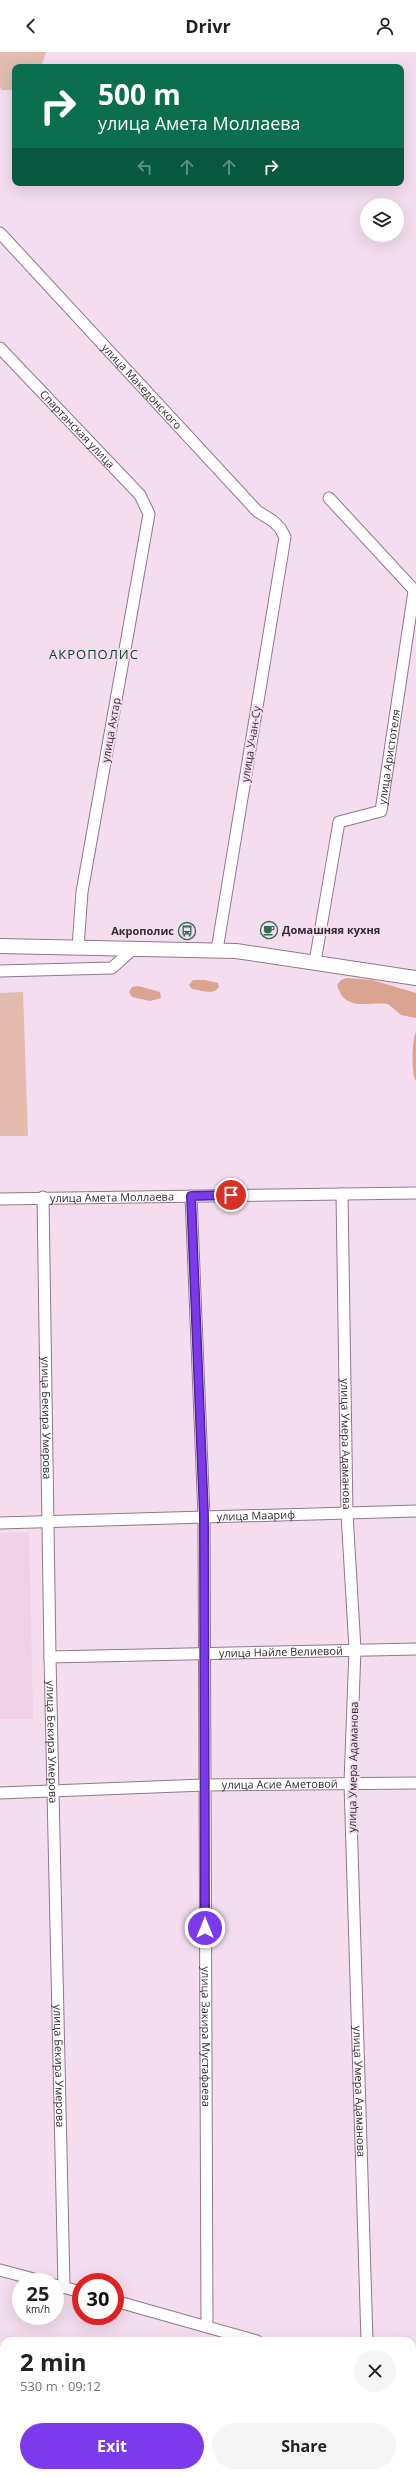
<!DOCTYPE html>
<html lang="en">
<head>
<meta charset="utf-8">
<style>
  :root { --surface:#fff; --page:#f6f6f6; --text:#222; --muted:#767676; --accent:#7c3aed }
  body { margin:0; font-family:"Open Sans",sans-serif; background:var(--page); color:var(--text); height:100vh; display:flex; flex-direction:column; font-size:15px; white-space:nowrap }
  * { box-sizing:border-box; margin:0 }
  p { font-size:13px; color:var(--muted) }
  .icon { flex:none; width:22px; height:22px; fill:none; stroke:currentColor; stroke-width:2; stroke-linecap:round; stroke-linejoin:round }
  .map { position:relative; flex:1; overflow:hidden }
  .details { position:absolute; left:0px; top:2285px; width:416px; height:140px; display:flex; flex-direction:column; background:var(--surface); border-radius:12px 12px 0 0; box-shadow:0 4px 16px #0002 }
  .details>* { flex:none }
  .banner { position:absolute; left:12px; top:12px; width:392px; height:122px; border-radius:8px; box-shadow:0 4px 16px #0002; background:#0b6e4f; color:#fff; overflow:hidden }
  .tools { position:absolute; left:360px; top:146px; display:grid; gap:8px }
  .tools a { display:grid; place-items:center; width:44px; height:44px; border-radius:50%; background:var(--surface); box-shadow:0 4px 16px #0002; font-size:20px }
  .speed { position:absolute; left:12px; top:2221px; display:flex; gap:8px; font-size:20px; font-weight:700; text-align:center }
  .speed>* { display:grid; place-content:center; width:52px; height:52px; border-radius:50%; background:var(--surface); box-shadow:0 4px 16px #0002; line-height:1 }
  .speed small { font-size:10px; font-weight:400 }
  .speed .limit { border:6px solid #d22; background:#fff; color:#111 }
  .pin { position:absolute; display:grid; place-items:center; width:34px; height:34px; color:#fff; margin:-17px; border:2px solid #fff; border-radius:50%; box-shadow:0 1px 4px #0007 }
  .me { position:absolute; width:44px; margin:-22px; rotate:0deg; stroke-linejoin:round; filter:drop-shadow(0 0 3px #0008) }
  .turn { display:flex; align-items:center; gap:14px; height:84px; padding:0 20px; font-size:18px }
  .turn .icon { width:52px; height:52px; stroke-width:2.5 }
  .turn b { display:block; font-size:28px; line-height:34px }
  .lanes { display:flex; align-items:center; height:38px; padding:0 20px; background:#0003; justify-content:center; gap:20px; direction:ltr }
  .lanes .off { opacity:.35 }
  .round { display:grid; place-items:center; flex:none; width:42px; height:42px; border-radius:21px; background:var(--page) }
  .headline { display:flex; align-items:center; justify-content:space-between; height:68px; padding:0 20px }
  h1 { font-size:24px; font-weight:700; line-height:30px }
  .button { display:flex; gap:8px; margin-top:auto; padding:8px 20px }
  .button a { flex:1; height:46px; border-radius:24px; background:var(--accent); color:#fff; font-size:16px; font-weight:700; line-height:46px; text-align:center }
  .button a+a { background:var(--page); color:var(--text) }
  header { display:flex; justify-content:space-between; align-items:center; height:52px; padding:0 20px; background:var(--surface); font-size:18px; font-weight:700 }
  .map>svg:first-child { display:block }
</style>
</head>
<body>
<header><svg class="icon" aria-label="back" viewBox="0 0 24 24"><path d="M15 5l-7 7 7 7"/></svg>Drivr<svg class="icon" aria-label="person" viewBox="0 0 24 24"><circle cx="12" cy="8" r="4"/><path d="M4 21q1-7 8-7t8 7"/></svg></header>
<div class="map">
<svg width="416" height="2425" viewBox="0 0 416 2425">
  <rect width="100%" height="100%" fill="#f4ddee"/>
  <path fill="#eed0e7" d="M29 1480 33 1667H0V1481Z"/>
  <path fill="#e1bcaf" d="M0 0H46L41 15H15V38H2L0 36Z
    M23 940 28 1084H0V941Z"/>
  <path fill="#dba490" d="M347 926 372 928 416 941V966L401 963 388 952C369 949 345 961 337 933L341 928Z
    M193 928H205L218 931 219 935C213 944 202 938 192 937L189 933Z
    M138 934 160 940 161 946 150 949 132 945 129 940 132 935Z
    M416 980V1029C411 1024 412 986 416 980Z"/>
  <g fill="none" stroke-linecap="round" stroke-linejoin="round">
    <g stroke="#8e798a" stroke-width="13">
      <g id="minor">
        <path id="s1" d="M0 181 257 459 273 469 280 476 285 485 217 898"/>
        <path id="s2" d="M0 296 140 443 149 462 82 840 78 895"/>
        <path d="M329 446 416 540"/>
        <path id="s3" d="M315 910 339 770 381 759 414 539"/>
        <path d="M0 919 112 916 133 897"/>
        <path id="s4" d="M342 1142 347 1462 355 1597 350 1731 367 2289"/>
        <path id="s5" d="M191 1144 204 1464 207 2274"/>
        <path id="s6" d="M43 1145 50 1605 64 2235"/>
        <path id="s7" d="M0 1147 416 1141"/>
        <path id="s8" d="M0 1471 416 1459"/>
        <path id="s9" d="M50 1605 416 1597"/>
        <path id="s10" d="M0 1741 204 1733 416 1731"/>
        <path d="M0 2218 45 2230"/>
        <path d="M55 2233 81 2240"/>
        <path d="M115 2249 257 2289"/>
        <path d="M412 2335 416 2336"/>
        <path d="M0 2386 4 2387"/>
        <path d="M127 2421 142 2425"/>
      </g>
    </g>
    <g stroke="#8e798a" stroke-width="16">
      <path id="major" d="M0 894 236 899 416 926"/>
    </g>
    <use href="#minor" stroke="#fff" stroke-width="11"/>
    <use href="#major" stroke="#fff" stroke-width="14"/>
  </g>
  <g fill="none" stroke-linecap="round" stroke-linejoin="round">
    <g stroke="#51269a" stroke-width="10">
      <path id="route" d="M205 1876 204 1464 191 1144 231 1143"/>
    </g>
    <use href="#route" stroke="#7c3aed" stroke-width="7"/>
  </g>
  <defs>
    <g id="cafe-ring" transform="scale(0.9)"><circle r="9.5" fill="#f4ddee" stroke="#336c54" stroke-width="1.5"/><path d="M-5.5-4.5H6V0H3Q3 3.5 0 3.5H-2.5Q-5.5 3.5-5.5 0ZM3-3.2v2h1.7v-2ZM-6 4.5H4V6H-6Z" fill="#336c54"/></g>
    <g id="bus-ring" transform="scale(0.9)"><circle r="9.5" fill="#f4ddee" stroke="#336c54" stroke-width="1.5"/><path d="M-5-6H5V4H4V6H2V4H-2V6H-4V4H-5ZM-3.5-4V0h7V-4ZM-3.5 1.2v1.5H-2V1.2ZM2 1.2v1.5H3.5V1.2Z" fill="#336c54"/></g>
  </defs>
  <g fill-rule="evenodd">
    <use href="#cafe-ring" x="269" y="878"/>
    <use href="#bus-ring" x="187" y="879"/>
  </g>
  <g text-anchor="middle" stroke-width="4" stroke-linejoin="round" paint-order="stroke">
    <g font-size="11" fill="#342b32" stroke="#f4ddee">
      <text dy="4" stroke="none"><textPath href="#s1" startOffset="209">улица Македонского</textPath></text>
      <text dy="4" stroke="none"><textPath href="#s2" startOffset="112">Спартанская улица</textPath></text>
      <text transform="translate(111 678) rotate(-80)" y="4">улица Ахтар</text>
      <text transform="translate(251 692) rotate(-81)" y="4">улица Учан-Су</text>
      <text dy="4" stroke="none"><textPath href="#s3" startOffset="240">улица Аристотеля</textPath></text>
      <text dy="4" stroke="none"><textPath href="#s7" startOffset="112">улица Амета Моллаева</textPath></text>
      <text dy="4" stroke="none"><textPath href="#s6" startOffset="221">улица Бекира Умерова</textPath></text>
      <text dy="4" stroke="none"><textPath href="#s4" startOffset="250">улица Умера Адаманова</textPath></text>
      <text dy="4" stroke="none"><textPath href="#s8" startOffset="256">улица Маариф</textPath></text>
      <text dy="4" stroke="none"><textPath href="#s9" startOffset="231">улица Найле Велиевой</textPath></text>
      <text dy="4" stroke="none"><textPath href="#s6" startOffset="545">улица Бекира Умерова</textPath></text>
      <text transform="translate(353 1715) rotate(-89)" y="4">улица Умера Адаманова</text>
      <text dy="4" stroke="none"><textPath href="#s10" startOffset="280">улица Асие Аметовой</textPath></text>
      <text dy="4" stroke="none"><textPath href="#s5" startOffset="841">улица Закира Мустафаева</textPath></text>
      <text dy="4" stroke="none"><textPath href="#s6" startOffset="869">улица Бекира Умерова</textPath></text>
      <text dy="4" stroke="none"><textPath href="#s4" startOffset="898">улица Умера Адаманова</textPath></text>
    </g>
    <g font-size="11" font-weight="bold" fill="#342b32" stroke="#f4ddee" text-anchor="start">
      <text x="282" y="882">Домашняя кухня</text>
      <text x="174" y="883" text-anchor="end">Акрополис</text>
    </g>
    <g font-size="13" letter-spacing="1" fill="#134230" stroke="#f4ddee">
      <text x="94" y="607">АКРОПОЛИС</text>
    </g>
  </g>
</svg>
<div class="tools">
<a><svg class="icon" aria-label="layers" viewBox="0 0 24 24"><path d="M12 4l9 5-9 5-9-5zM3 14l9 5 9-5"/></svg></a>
</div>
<div class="speed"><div>25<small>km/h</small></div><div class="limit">30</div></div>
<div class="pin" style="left:231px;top:1143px;background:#d93025"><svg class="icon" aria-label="arrive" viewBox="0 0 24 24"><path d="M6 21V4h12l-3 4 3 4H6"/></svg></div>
<svg class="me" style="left:205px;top:1876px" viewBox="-20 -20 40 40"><circle r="17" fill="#7c3aed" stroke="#fff" stroke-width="3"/><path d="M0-11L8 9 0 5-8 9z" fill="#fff"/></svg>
<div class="banner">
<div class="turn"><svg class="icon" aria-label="right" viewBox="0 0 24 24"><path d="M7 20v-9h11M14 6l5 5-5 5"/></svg><div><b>500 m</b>улица Амета Моллаева</div></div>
<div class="lanes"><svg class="icon off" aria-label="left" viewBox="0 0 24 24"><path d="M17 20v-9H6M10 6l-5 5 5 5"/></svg><svg class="icon off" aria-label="ahead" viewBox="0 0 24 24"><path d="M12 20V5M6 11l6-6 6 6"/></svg><svg class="icon off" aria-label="ahead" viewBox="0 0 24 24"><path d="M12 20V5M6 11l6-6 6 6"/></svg><svg class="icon" aria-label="right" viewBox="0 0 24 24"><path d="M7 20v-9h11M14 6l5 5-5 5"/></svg></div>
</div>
<section class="details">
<div class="headline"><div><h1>2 min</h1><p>530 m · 09:12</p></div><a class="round"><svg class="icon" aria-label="close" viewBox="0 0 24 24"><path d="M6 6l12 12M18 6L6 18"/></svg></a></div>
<div class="button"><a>Exit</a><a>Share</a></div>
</section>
</div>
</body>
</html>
